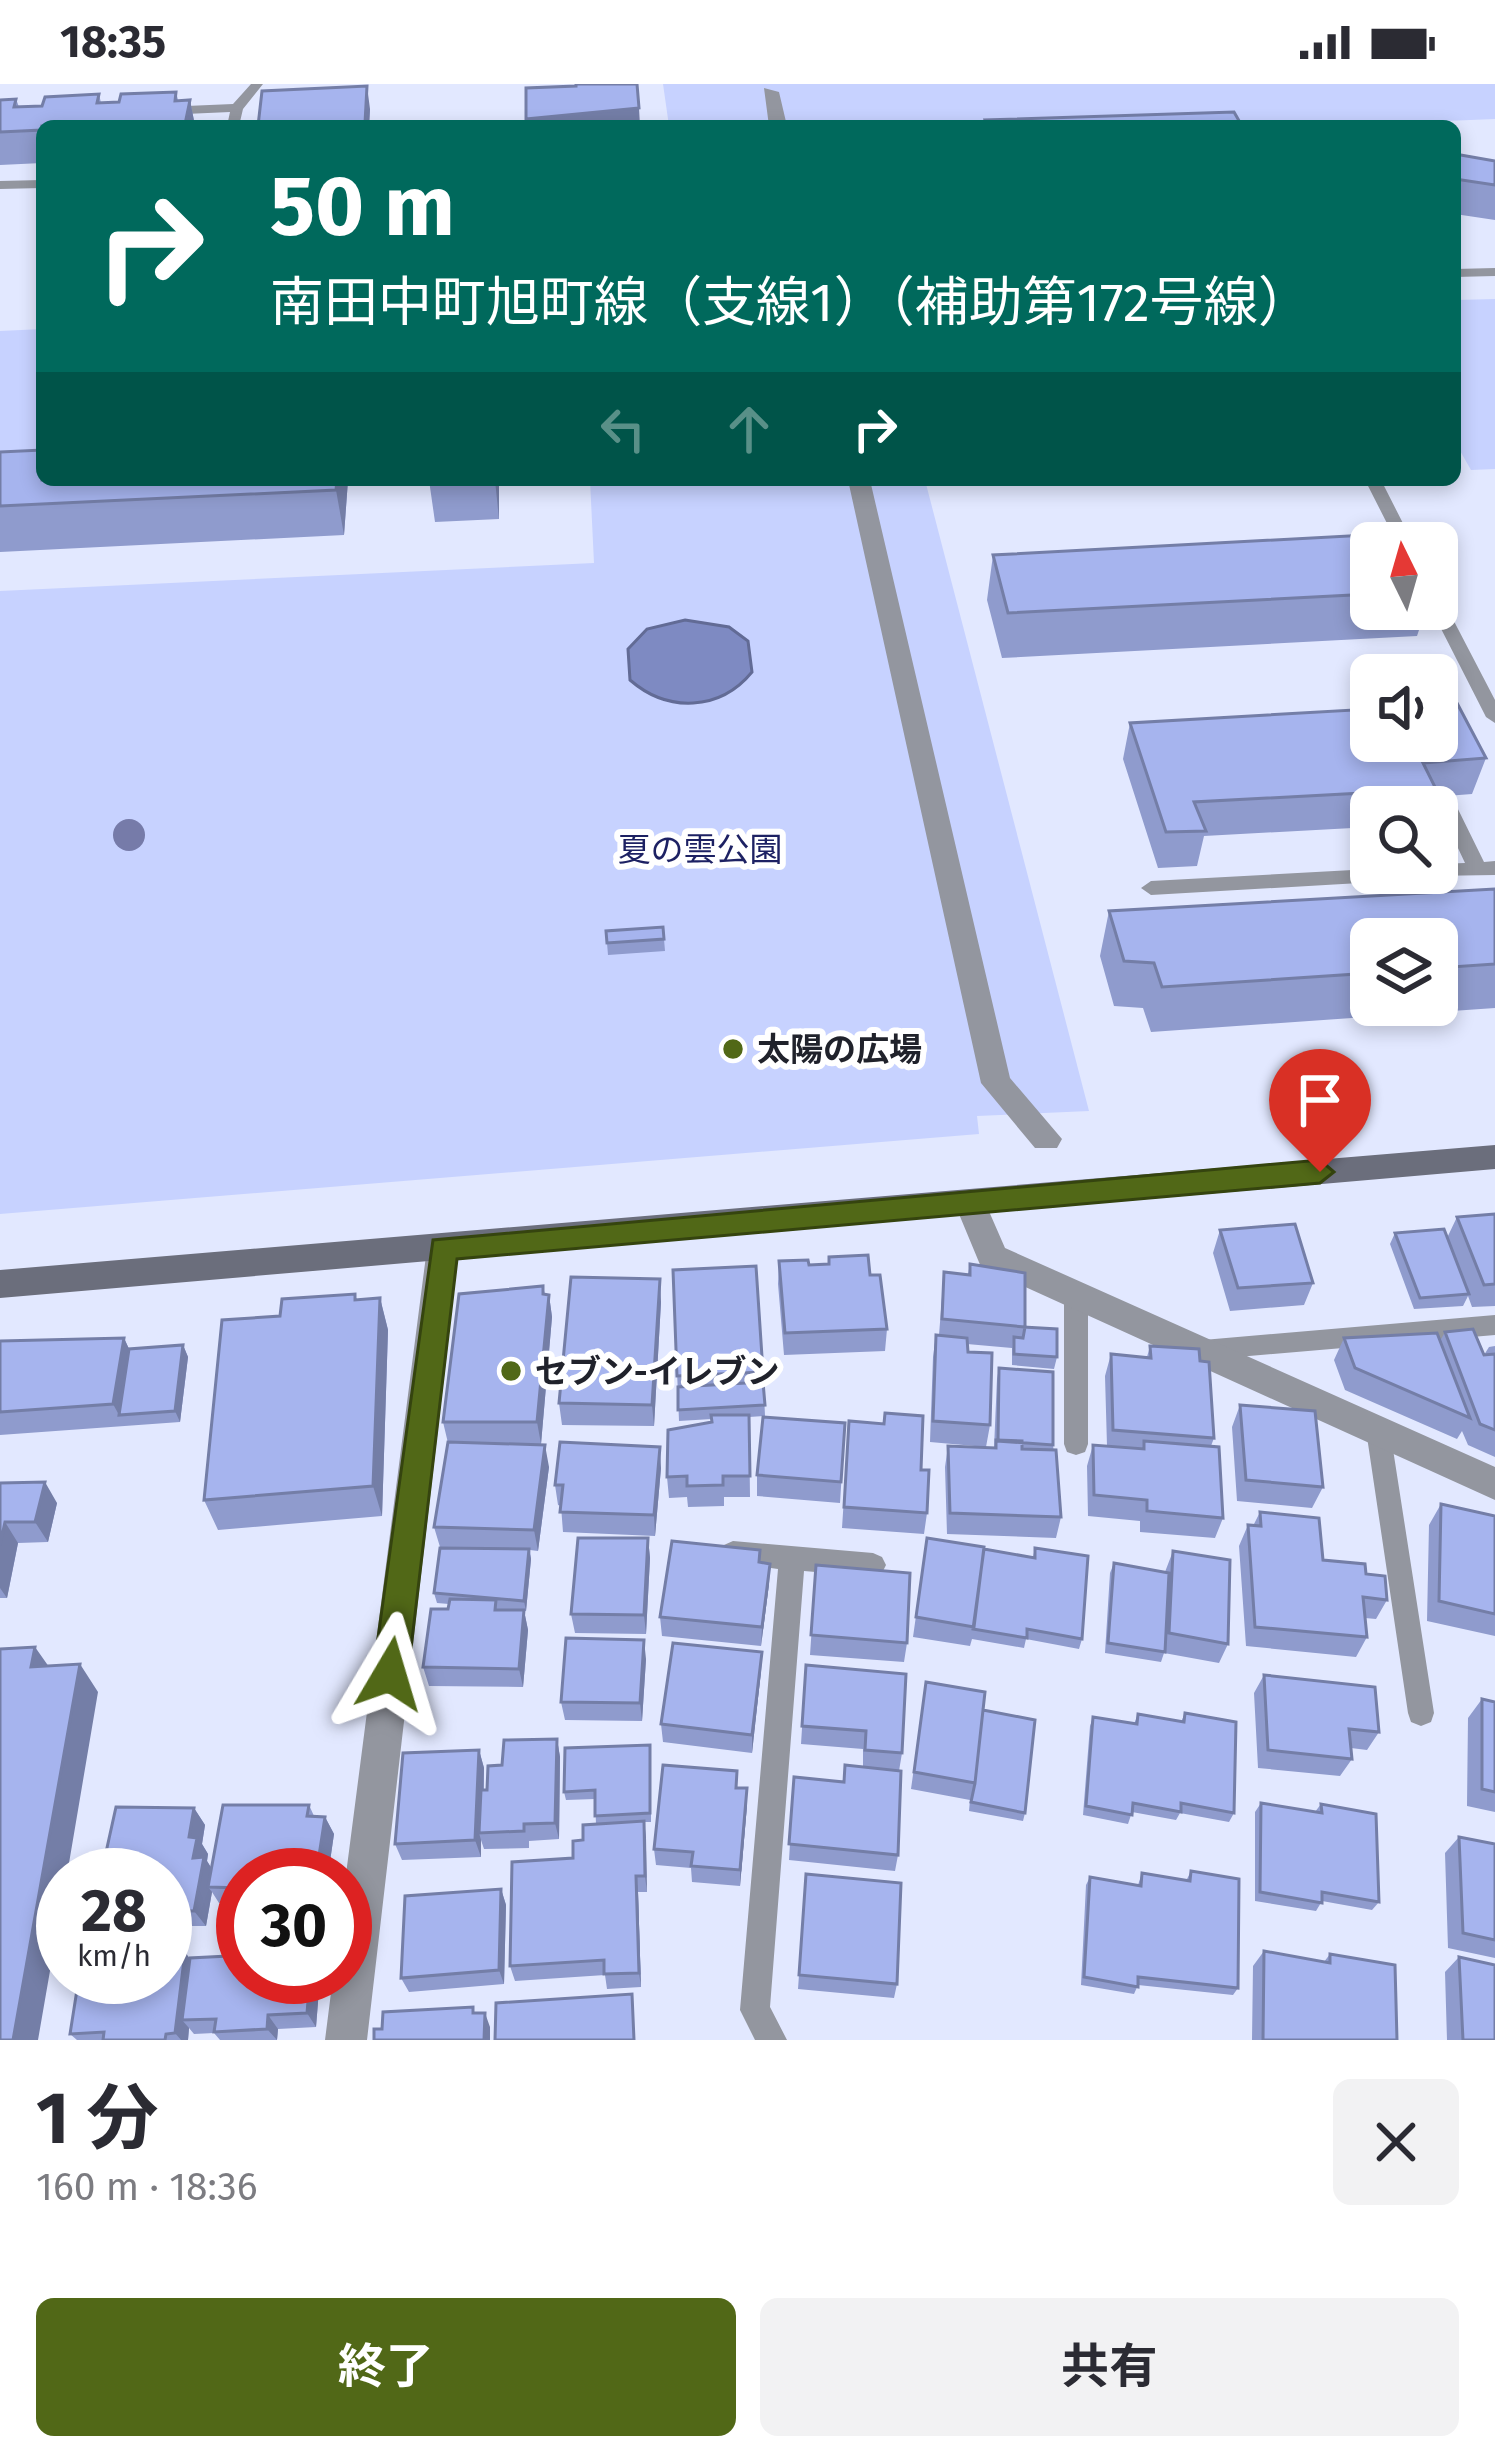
<!DOCTYPE html>
<html lang="ja">
<head>
<meta charset="utf-8">
<style>
  :root { --surface:#fff; --page:#f2f2f3; --text:#2b2b33; --muted:#7c7c81; --accent:#516817 }
  body { margin:0; font-family:"Fira Sans","Noto Sans JP",sans-serif; background:var(--page); color:var(--text); height:100vh; display:flex; flex-direction:column; font-size:45px; white-space:nowrap }
  * { box-sizing:border-box; margin:0 }
  p { font-size:39px; color:var(--muted) }
  .icon { flex:none; width:66px; height:66px; fill:none; stroke:currentColor; stroke-width:2; stroke-linecap:round; stroke-linejoin:round }
  .map { position:relative; height:1956px; overflow:hidden }
  .details { display:flex; flex-direction:column; background:var(--surface); flex:1 }
  .details>* { flex:none }
  .banner { position:absolute; left:36px; top:36px; width:1425px; height:366px; border-radius:18px; box-shadow:0 6px 18px #0003; background:#00695c; color:#fff; overflow:hidden }
  .needle { width:78px; rotate:355deg }
  .controls { position:absolute; left:1350px; top:438px; display:grid; gap:24px }
  .controls a { display:grid; place-items:center; width:108px; height:108px; border-radius:18px; background:var(--surface); box-shadow:0 6px 18px #0003; font-size:60px }
  .speed { position:absolute; left:36px; top:1764px; display:flex; gap:24px; font-size:60px; font-weight:700; text-align:center }
  .speed>* { display:grid; place-content:center; width:156px; height:156px; border-radius:50%; background:var(--surface); box-shadow:0 6px 18px #0003; line-height:1 }
  .speed small { font-size:30px; font-weight:400 }
  .speed .limit { border:18px solid #d22; background:#fff; color:#111 }
  .pin { position:absolute; display:grid; place-items:center; width:102px; height:102px; color:#fff; margin:-123px -51px; border-radius:50% 50% 50% 0; rotate:-45deg; box-shadow:0 0 12px #0007 }
  .pin .icon { rotate:45deg }
  .me { position:absolute; width:132px; margin:-66px; rotate:7deg; stroke-linejoin:round; filter:drop-shadow(0 0 9px #0008) }
  .turn { display:flex; align-items:center; gap:42px; height:252px; padding:0 36px; font-size:54px }
  .turn .icon { width:156px; height:156px; stroke-width:2.5 }
  .turn b { display:block; font-size:84px; line-height:102px }
  .lanes { display:flex; align-items:center; height:114px; padding:0 36px; background:#0003; justify-content:center; gap:60px; direction:ltr }
  .lanes .off { opacity:.35 }
  .round { display:grid; place-items:center; flex:none; width:126px; height:126px; border-radius:18px; background:var(--page) }
  .overview { display:flex; align-items:center; justify-content:space-between; height:204px; padding:0 36px }
  h1 { font-size:72px; font-weight:700; line-height:90px }
  .cta { display:flex; gap:24px; margin-top:auto; padding:24px 36px }
  .cta a { flex:1; height:138px; border-radius:18px; background:var(--accent); color:#fff; font-size:48px; font-weight:700; line-height:138px; text-align:center }
  .cta a+a { background:var(--page); color:var(--text) }
  .status { display:flex; justify-content:space-between; align-items:center; height:84px; padding:0 60px; background:var(--surface); direction:ltr }
  .status svg { height:33px; fill:currentColor }
  .map>svg:first-child { display:block }
</style>
</head>
<body>
<div class="status"><b>18:35</b><svg viewBox="0 0 49 12"><path d="M0 12V9h3v3zM5 12V6h3v6zM10 12V3h3v9zM15 12V0h3v12zM26 1h20v11H26zM47 4h2v5h-2z"/></svg></div>
<div class="map">
<svg width="1495" height="1956" viewBox="0 0 1495 1956">
  <rect width="100%" height="100%" fill="#e2e8ff"/>
  <path fill="#c7d2ff" d="M663 0H1495V35L1323 42H669Z
    M1495 215V385L1471 386 1455 358V216Z
    M42 245V372L0 374V247Z
    M590 396H925L1089 1027 977 1032 979 1050 0 1130V507L594 479Z"/>
  <path fill="#7e8ac2" stroke="#626b95" stroke-width="3" d="M685 536 729 543 748 557 752 588C720 627 668 629 630 596L628 565 647 545Z"/>
  <g fill="none" stroke-linecap="round" stroke-linejoin="round">
    <path fill="#93969f" fill-rule="evenodd" d="M251 0H263L243 25 239 42H227L230 28 163 31 157 27 163 23 233 20Z
      M42 96V104L0 105V97Z
      M1495 184V192L1455 193V185Z
      M1365 396H1381L1413 459H1397Z
      M1437 515 1445 520 1495 616V639L1486 633 1431 525H1437Z
      M1443 707 1452 713 1484 778 1495 777V791L1430 792 1429 789H1437V780L1465 779 1434 713Z
      M1371 785V789H1421L1411 796 1151 811 1141 804 1151 797Z
      M1076 1205 1084 1208 1088 1215V1360L1085 1368 1076 1371 1067 1368 1064 1360V1215L1068 1208Z
      M1495 1231V1251L1203 1276 1195 1273 1191 1266 1195 1259 1203 1256Z
      M1378 1335 1387 1338 1390 1346 1434 1629 1431 1638 1421 1642 1411 1638 1408 1629 1366 1346 1369 1338Z
      M733 1457 873 1469 882 1473 886 1481 882 1489 873 1493 804 1487 770 1923 787 1956H755L740 1926 778 1485 724 1477 720 1469 724 1461Z"/>
    <path fill="#93969f" fill-rule="evenodd" d="M764 4 779 8 787 42H769Z
      M848 396H870L1010 994 1062 1055 1057 1064H1035L981 999Z"/>
    <path fill="#93969f" fill-rule="evenodd" d="M970 1105 981 1109 1005 1164 1495 1383V1416L981 1183 954 1118 959 1109Z
      M443 1151 454 1155 459 1164 367 1956H325L333 1893H345V1798L427 1164 432 1155Z"/>
    <path fill="#6b6e7c" fill-rule="evenodd" d="M1495 1061V1085L0 1214V1186Z"/>
  </g>
  <circle fill="#767ba9" cx="129" cy="751" r="16"/>
  <path fill="#8f9bcd" fill-rule="evenodd" d="M176 8 178 16H190L195 42H42V79L0 81V16L16 15 19 23 42 22 99 10 101 19 119 18Z
    M370 25 369 42H258Z
    M1455 70 1495 77V136L1455 130Z
    M0 368 348 396 344 451 0 468Z
    M429 396H499V435L435 438Z
    M1371 459V525H1426L1417 552 1002 574 987 516 993 471Z
    M1130 639 1486 674 1472 710 1433 713 1429 723H1371V743L1204 752 1197 782 1158 784 1123 675Z
    M1495 805V924L1151 948 1143 924 1114 922 1100 872 1109 827ZM1371 855H1437V921H1371Z
    M663 843 665 867 608 871 606 847Z
    M1495 1130V1222L1472 1223 1468 1212 1463 1222 1414 1225 1390 1160 1395 1149 1447 1154 1457 1133Z
    M1220 1146 1313 1199 1304 1221 1230 1227 1213 1169Z
    M779 1177 870 1191 887 1245 885 1267 784 1271 778 1200Z
    M970 1180 1025 1242 1057 1273 1054 1285 1012 1281V1264L967 1260 968 1268 990 1341 986 1363 930 1358 933 1273 936 1251H939L944 1188 968 1190Z
    M673 1186 763 1288 765 1332 749 1333 750 1413H724V1422L688 1423 687 1413 669 1414 667 1393 712 1338V1335L679 1337Z
    M543 1202 545 1211H549L552 1233 541 1360H494L549 1383 538 1467 530 1466 531 1475 526 1527H524L528 1546 523 1603 429 1602 423 1583 449 1520 437 1519 434 1509 468 1464 440 1463 434 1443 448 1359 443 1338Z
    M380 1214 388 1246 382 1432 218 1446 204 1416 280 1232 357 1215Z
    M661 1218 654 1342 562 1341 559 1319Z
    M1445 1248 1484 1271 1489 1263 1495 1262V1373L1468 1361 1462 1347 1457 1355 1345 1306 1334 1276 1344 1254 1440 1257Z
    M124 1254 129 1265 183 1261 188 1273 180 1338 0 1351V1257Z
    M1150 1262 1200 1277 1214 1354 1211 1362 1223 1434 1215 1454 1140 1448V1437L1088 1432 1087 1382 1093 1361 1107 1362 1105 1292 1111 1270 1147 1273Z
    M999 1284 1053 1361 1061 1433 1056 1454 947 1450 945 1383 948 1362 994 1364 997 1295Z
    M1240 1321 1323 1403 1312 1424 1237 1417 1232 1343Z
    M849 1337 921 1386 927 1429 924 1450 842 1444Z
    M845 1339 840 1419 757 1412V1391Z
    M661 1384 655 1452 563 1448 561 1422 558 1421 555 1401Z
    M0 1399 57 1419 48 1458 18 1459 7 1514H0Z
    M1441 1420 1495 1432V1552L1427 1537 1429 1441Z
    M1260 1428 1323 1476 1366 1490 1387 1516 1376 1535 1365 1534 1367 1553 1356 1573 1246 1562 1239 1462 1248 1441 1253 1442Z
    M648 1454 650 1474 646 1550 575 1549 571 1530Z
    M927 1454 1033 1473 1035 1464 1082 1555 1079 1565 1026 1555 1024 1564 972 1555 970 1562 913 1553Z
    M1173 1467 1228 1560 1219 1579 1164 1569 1161 1578 1105 1569 1110 1489 1114 1479 1165 1488Z
    M816 1481 907 1559 904 1578 810 1571Z
    M769 1500 761 1562 662 1552 660 1533Z
    M762 1568 761 1587 752 1669 663 1658 661 1640Z
    M646 1575 642 1637 565 1636 561 1618Z
    M806 1581 902 1669 899 1687 898 1771 895 1787 789 1776 794 1693 843 1697 863 1683V1665L801 1660Z
    M1264 1591 1379 1648 1367 1666 1351 1664 1352 1675 1340 1692 1258 1684 1254 1609Z
    M926 1598 983 1626 1025 1729 1023 1737 969 1727 970 1716 911 1705Z
    M1482 1615 1495 1618V1728L1467 1722 1468 1634Z
    M1185 1629 1234 1729 1229 1738 1180 1729 1176 1736 1132 1728 1128 1740 1083 1731 1090 1642 1093 1633 1134 1640 1138 1630 1181 1638Z
    M557 1655 560 1673 559 1755 529 1757V1764L484 1765 481 1756V1773L402 1776 395 1760 479 1666 484 1684V1706H487L502 1681Z
    M651 1671V1738H644L647 1808H638L641 1903 607 1905 605 1891 515 1897 510 1882 583 1756 596 1740 595 1715 566 1716 564 1708Z
    M737 1687V1704L747 1721 740 1802 692 1798 691 1784 656 1781 654 1765Z
    M1261 1719 1315 1728 1321 1720 1379 1818 1372 1826 1322 1817 1316 1827 1255 1817V1728Z
    M309 1721 314 1732 325 1733 334 1750 328 1791H243V1820L219 1819 212 1808 206 1842H165V1791L194 1724 205 1741 202 1760 208 1770 207 1777 212 1785Z
    M1459 1753 1495 1760V1874L1448 1864 1445 1769Z
    M1191 1787 1238 1904 1233 1911 1138 1901 1134 1910 1081 1901 1086 1801 1090 1793 1138 1801 1142 1789 1186 1797Z
    M806 1790 897 1900 894 1914 798 1905Z
    M501 1805 506 1821 504 1900 409 1908 401 1894Z
    M1264 1867 1324 1878 1330 1870 1397 1956H1252L1253 1882Z
    M176 1868 190 1875 320 1893 316 1943 278 1945 277 1956H220L214 1949 194 1950 189 1944 188 1956H77L70 1950Z
    M1459 1873 1495 1956H1447L1445 1888Z"/>
  <path fill="#747ea7" d="M367 2 370 25 369 42H366Z
    M190 16 195 42H186Z
    M639 24 640 42H526V35Z
    M337 396H348L344 451 336 406Z
    M495 396H499V435Z
    M660 1195 661 1218 654 1342 652 1321Z
    M549 1211 552 1233 541 1360 537 1338Z
    M380 1214 388 1246 382 1432 373 1402Z
    M124 1254 134 1276 119 1331 113 1320Z
    M183 1261 188 1273 180 1338 175 1327Z
    M545 1361 549 1383 538 1467 534 1446Z
    M660 1363 661 1384 655 1452 654 1431Z
    M45 1398 57 1419 48 1458 35 1438Z
    M5 1438 18 1459 7 1514 0 1504V1461Z
    M648 1454 650 1474 646 1550 644 1531Z
    M529 1465 531 1475 526 1527 524 1517Z
    M770 1480 769 1500 761 1562 762 1543Z
    M524 1526 528 1546 523 1603 519 1585Z
    M644 1556 646 1575 642 1637 640 1619Z
    M35 1563 54 1590 31 1583Z
    M762 1568 761 1587 752 1669V1651Z
    M80 1580 98 1608 67 1791H63V1812L38 1956H13Z
    M557 1655 560 1673 559 1755 555 1739Z
    M479 1666 484 1684 482 1749H479L481 1756V1773L475 1756Z
    M747 1704V1721L740 1802V1786Z
    M194 1724 205 1741 202 1760 208 1770 207 1777 215 1790 208 1803 212 1808 206 1842 194 1827 193 1774 189 1753Z
    M325 1733 334 1750 328 1791H316Z
    M644 1737 646 1753 647 1808 645 1792Z
    M636 1792 638 1808 641 1903 639 1889Z
    M501 1805 506 1821 504 1900 499 1886Z
    M185 1868 196 1883 182 1936 189 1944 188 1956H181L175 1949Z
    M310 1893H320L316 1943 307 1929Z
    M485 1929 490 1943V1956H484Z
    M268 1931 278 1945 277 1956 267 1945Z"/>
  <path fill="#a6b4ee" stroke="#747ea7" stroke-width="3" d="M576 0H637L639 24 526 35V4L576 2Z
    M367 2 365 39 258 42 262 7Z
    M176 8 175 17 190 16 185 40 42 42V46L0 48V16L16 15 14 23 42 22 45 13 99 10 97 19 119 18 121 10Z
    M1234 28 1242 42H987L985 36Z
    M1455 70 1495 77V101L1455 95Z
    M42 366V396H337L336 406 0 422V368Z
    M1404 449 1409 459H1371V510L1008 529 993 471Z
    M1457 619 1486 674 1423 679 1436 705 1194 718 1206 747 1166 748 1130 639 1371 625V657H1437V621Z
    M1495 805V880L1437 884V855H1371V889L1162 903 1154 879 1124 877 1109 827Z
    M663 843 664 855 607 859 606 847Z
    M1495 1130V1200L1484 1201 1457 1133Z
    M1295 1140 1313 1199 1238 1204 1220 1146Z
    M1444 1145 1469 1210 1420 1214 1395 1149Z
    M868 1171 870 1191H880L887 1245 785 1249 779 1177 808 1176 809 1181 829 1180V1173Z
    M970 1180 1025 1189V1243L942 1235 944 1188 970 1191Z
    M756 1182 763 1288 677 1292 673 1186Z
    M571 1193 660 1195 652 1321 559 1319Z
    M543 1202V1210L549 1211 537 1338H443L459 1210Z
    M355 1210V1216L380 1214 373 1402 204 1416 222 1236 280 1232 282 1215Z
    M1023 1243 1057 1245V1273L1014 1270V1253L1023 1254 1025 1243Z
    M1473 1245 1484 1271 1495 1270V1346L1480 1340 1445 1248Z
    M1437 1249 1470 1334 1355 1284 1344 1254Z
    M936 1251 967 1254 968 1268 992 1269 990 1341 933 1337Z
    M124 1254 113 1320 0 1328V1257Z
    M183 1261 175 1327 119 1331 129 1265Z
    M1150 1262 1199 1265 1200 1277 1209 1278 1214 1354 1113 1346 1111 1270 1151 1274Z
    M999 1284 1053 1288V1361L998 1357Z
    M763 1298 765 1321 678 1326V1303Z
    M1240 1321 1315 1327 1323 1403 1246 1396Z
    M885 1329 923 1332 921 1386H929L927 1429 844 1423 849 1337 884 1340Z
    M711 1331H749L750 1392H723V1401L687 1402V1392L667 1393 668 1346 712 1338Z
    M763 1333 845 1339 841 1398 757 1391Z
    M996 1356 1022 1357V1365L1056 1366 1061 1433 950 1429 948 1362 996 1364Z
    M1144 1357 1219 1363 1223 1434 1147 1427V1416L1094 1411 1093 1361 1144 1365Z
    M448 1358 545 1361 534 1446 434 1443Z
    M560 1358 660 1363 654 1431 560 1428 563 1401H555Z
    M45 1398 35 1438H5L0 1461V1399Z
    M1441 1420 1495 1432V1530L1439 1517Z
    M1260 1428 1319 1434 1323 1476 1365 1480 1366 1490 1385 1492 1387 1516 1363 1513 1367 1553 1255 1543 1248 1441 1261 1442Z
    M578 1454H648L644 1531 571 1530Z
    M927 1454 984 1463 974 1543 916 1533Z
    M672 1457 760 1466 759 1478 770 1480 762 1543 660 1533Z
    M440 1464 529 1465 524 1517 434 1509Z
    M1035 1464 1088 1472 1082 1555 1027 1545V1554L973 1545 984 1465 1035 1474Z
    M1173 1467 1230 1476 1228 1560 1169 1549Z
    M1114 1479 1169 1489 1165 1568 1108 1559Z
    M816 1481 910 1489 907 1559 811 1551Z
    M450 1515 496 1516 495 1526H524L519 1585 423 1583 431 1525H448Z
    M566 1554 644 1556 640 1619 561 1618Z
    M673 1559 762 1568 752 1651 661 1640Z
    M35 1563 31 1583 80 1580 13 1956H0V1565Z
    M806 1581 906 1590 902 1669 865 1666 866 1647 802 1642Z
    M1264 1591 1375 1603 1379 1648 1349 1645 1352 1675 1268 1666Z
    M926 1598 985 1608 975 1699 914 1688Z
    M1482 1615 1495 1618V1708L1482 1705Z
    M983 1626 1035 1636 1025 1729 971 1718 975 1699Z
    M1185 1629 1236 1638 1234 1729 1181 1719V1728L1133 1719 1132 1731 1086 1722 1093 1633 1137 1640 1138 1630 1184 1638Z
    M557 1655 555 1739 524 1740V1747L479 1749 481 1706H487L488 1682 502 1681 504 1656Z
    M650 1661V1729L595 1732V1706L564 1708 565 1664Z
    M479 1666 475 1756 395 1760 403 1669Z
    M663 1681 737 1687 736 1704H747L740 1786 691 1782 693 1768 654 1765Z
    M845 1681 901 1687 898 1771 789 1760 794 1693 844 1698Z
    M1261 1719 1322 1729 1321 1720 1376 1730 1379 1818 1322 1808V1819L1260 1808Z
    M223 1721H309L307 1732 325 1733 316 1791H243V1804L208 1803Z
    M116 1723 194 1724 189 1753 197 1754 193 1774 204 1773 194 1827 165 1826V1791H101Z
    M644 1737 645 1792H636L639 1889 604 1890V1876L510 1882 512 1778 573 1774V1757L583 1756V1741Z
    M1459 1753 1495 1760V1856L1463 1849Z
    M1191 1787 1239 1795 1238 1904 1138 1893V1903L1084 1893 1090 1793 1141 1802 1142 1789 1190 1797Z
    M806 1790 901 1799 897 1900 799 1891Z
    M501 1805 499 1886 401 1894 405 1812Z
    M165 1858H168L166 1869 185 1868 175 1949 166 1950 165 1956H103L104 1948 70 1950 79 1893H165Z
    M229 1860H243V1893H310L307 1929 268 1931 267 1945 214 1948 216 1935 182 1936 190 1874 228 1872Z
    M1264 1867 1330 1879V1870L1395 1881 1397 1956H1263Z
    M1459 1873 1495 1881V1956H1463Z
    M632 1910 634 1956H495L496 1919Z
    M473 1923V1929H485L484 1956H374V1945H382L383 1928Z"/>
  <path fill="#516817" stroke="#35440f" stroke-width="3" d="M1320 1076 1334 1088 1320 1099 457 1175 408 1590 403 1602 390 1607 378 1602 373 1590 433 1156Z"/>
  <g fill="#516817" stroke="#fff" stroke-width="4.5">
    <circle cx="733" cy="965" r="12"/>
    <circle cx="511" cy="1287" r="12"/>
  </g>
  <g text-anchor="middle" stroke-width="12" stroke-linejoin="round" paint-order="stroke">
    <g font-size="33" fill="#1d2163" stroke="#fff">
      <text x="700" y="777">夏の雲公園</text>
    </g>
    <g font-size="33" font-weight="bold" fill="#20222b" stroke="#fff" text-anchor="start">
      <text x="757" y="977">太陽の広場</text>
      <text x="535" y="1299">セブン-イレブン</text>
    </g>
  </g>
</svg>
<div class="controls">
<a><svg class="needle" viewBox="-14 -14 28 28"><path d="M0-13l5 13h-10z" fill="#e53935"/><path d="M0 13l5-13h-10z" fill="#7c7c81"/></svg></a>
<a><svg class="icon" aria-label="sound" viewBox="0 0 24 24"><path d="M4 9h4l5-4v14l-5-4H4zM17 9q2 3 0 6"/></svg></a>
<a><svg class="icon" aria-label="search" viewBox="0 0 24 24"><circle cx="10" cy="10" r="6"/><path d="M15 15l6 6"/></svg></a>
<a><svg class="icon" aria-label="layers" viewBox="0 0 24 24"><path d="M12 4l9 5-9 5-9-5zM3 14l9 5 9-5"/></svg></a>
</div>
<div class="speed"><div>28<small>km/h</small></div><div class="limit">30</div></div>
<div class="pin" style="left:1320px;top:1088px;background:#d93025"><svg class="icon" aria-label="arrive" viewBox="0 0 24 24"><path d="M6 21V4h12l-3 4 3 4H6"/></svg></div>
<svg class="me" style="left:390px;top:1590px" viewBox="-20 -20 40 40"><path d="M0-17L14 15 0 8-14 15z" fill="#516817" stroke="#fff" stroke-width="4"/></svg>
<div class="banner">
<div class="turn"><svg class="icon" aria-label="right" viewBox="0 0 24 24"><path d="M7 20v-9h11M14 6l5 5-5 5"/></svg><div><b>50 m</b>南田中町旭町線（支線1）（補助第172号線）</div></div>
<div class="lanes"><svg class="icon off" aria-label="left" viewBox="0 0 24 24"><path d="M17 20v-9H6M10 6l-5 5 5 5"/></svg><svg class="icon off" aria-label="ahead" viewBox="0 0 24 24"><path d="M12 20V5M6 11l6-6 6 6"/></svg><svg class="icon" aria-label="right" viewBox="0 0 24 24"><path d="M7 20v-9h11M14 6l5 5-5 5"/></svg></div>
</div>
</div>
<section class="details">
<div class="overview"><div><h1>1 分</h1><p>160 m · 18:36</p></div><a class="round"><svg class="icon" aria-label="close" viewBox="0 0 24 24"><path d="M6 6l12 12M18 6L6 18"/></svg></a></div>
<div class="cta"><a>終了</a><a>共有</a></div>
</section>
</body>
</html>
